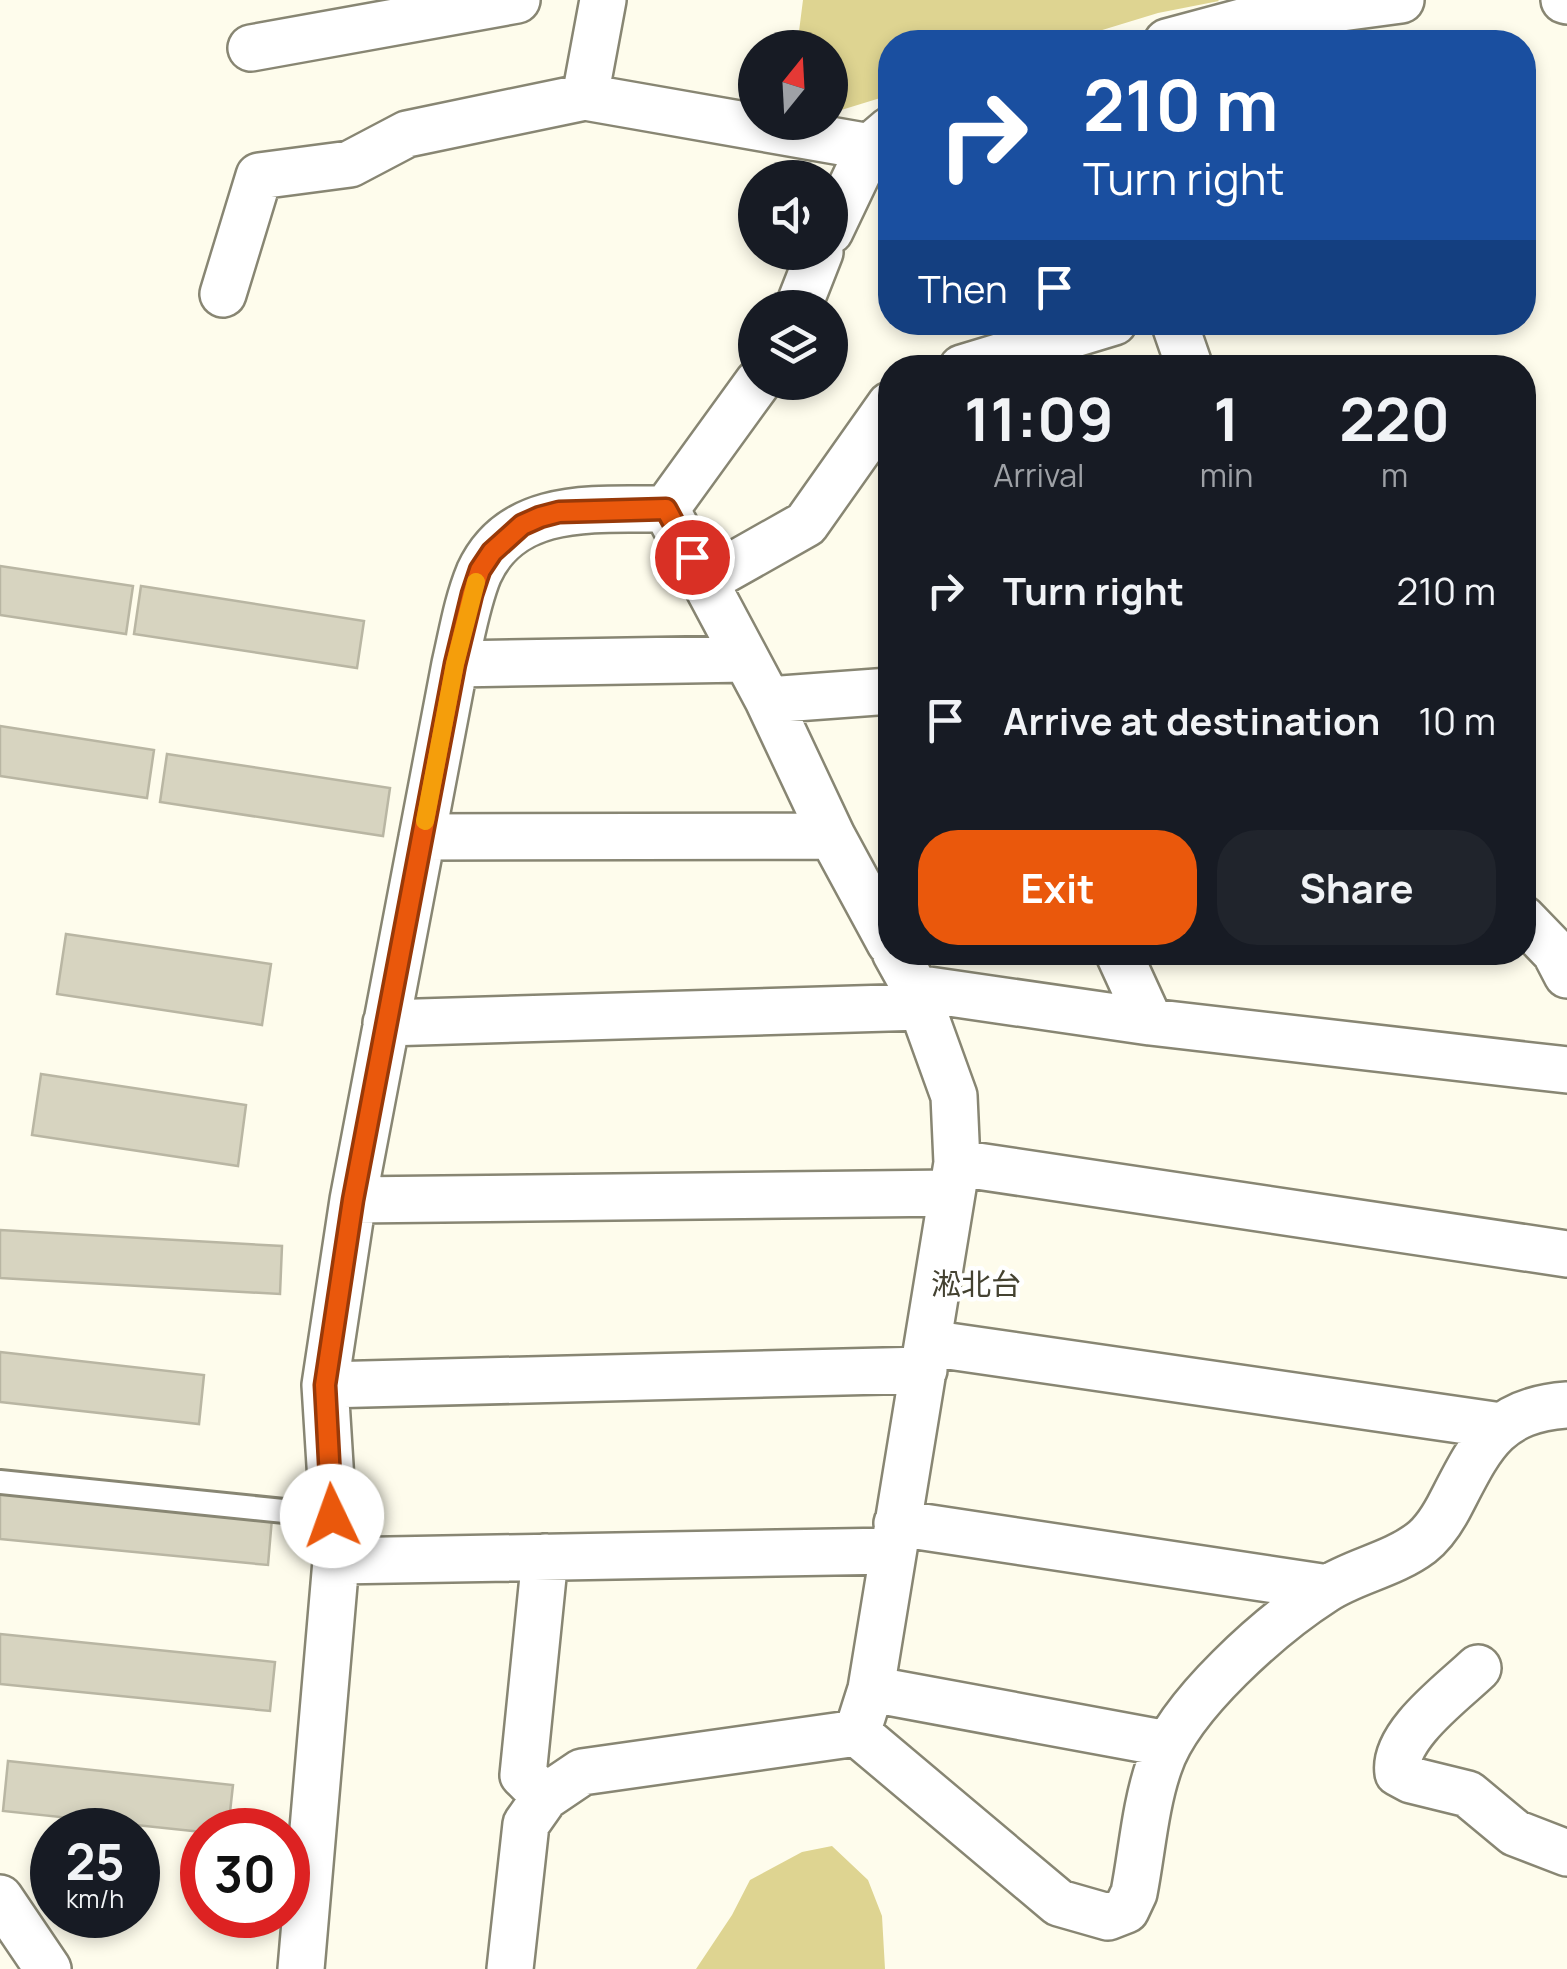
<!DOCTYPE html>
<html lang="en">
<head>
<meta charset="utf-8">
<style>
  :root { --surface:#171b24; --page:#20242c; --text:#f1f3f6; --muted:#9ea1a6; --accent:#ea580c }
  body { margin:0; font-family:Manrope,"Noto Sans JP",sans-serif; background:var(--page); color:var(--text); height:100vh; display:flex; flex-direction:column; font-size:38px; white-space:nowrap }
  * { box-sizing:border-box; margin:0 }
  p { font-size:32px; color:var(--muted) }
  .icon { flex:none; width:55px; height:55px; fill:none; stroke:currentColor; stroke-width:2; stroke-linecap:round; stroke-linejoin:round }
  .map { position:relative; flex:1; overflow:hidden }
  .drawer { position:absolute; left:878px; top:355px; width:658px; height:610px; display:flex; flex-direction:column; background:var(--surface); border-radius:40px; box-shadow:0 5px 15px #0003 }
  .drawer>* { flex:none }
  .hud { position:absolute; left:878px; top:30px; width:658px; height:305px; border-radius:40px; box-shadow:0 5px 15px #0003; background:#1a4fa0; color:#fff; overflow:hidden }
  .needle { width:65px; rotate:18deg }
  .buttons { position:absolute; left:738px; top:30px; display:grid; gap:20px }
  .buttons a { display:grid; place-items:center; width:110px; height:110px; border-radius:50%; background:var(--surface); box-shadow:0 5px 15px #0003; font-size:50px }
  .speed { position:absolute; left:30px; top:1808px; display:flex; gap:20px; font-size:50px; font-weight:700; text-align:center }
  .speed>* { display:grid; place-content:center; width:130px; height:130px; border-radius:50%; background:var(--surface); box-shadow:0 5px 15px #0003; line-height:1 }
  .speed small { font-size:25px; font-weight:400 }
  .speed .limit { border:15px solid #d22; background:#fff; color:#111 }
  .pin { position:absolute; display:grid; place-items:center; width:85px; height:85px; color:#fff; margin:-42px; border:5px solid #fff; border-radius:50%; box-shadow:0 2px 10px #0007 }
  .me { position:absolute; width:110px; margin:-55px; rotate:357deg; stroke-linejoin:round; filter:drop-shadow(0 0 8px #0008) }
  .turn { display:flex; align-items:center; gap:35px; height:210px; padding:0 40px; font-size:45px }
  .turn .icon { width:130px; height:130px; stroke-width:2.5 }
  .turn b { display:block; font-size:70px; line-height:85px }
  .then { display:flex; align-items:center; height:95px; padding:0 40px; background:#0003; gap:20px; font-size:38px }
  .eta { display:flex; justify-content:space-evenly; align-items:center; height:170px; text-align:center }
  .eta b { font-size:60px; font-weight:700; line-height:70px }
  .button { display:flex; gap:20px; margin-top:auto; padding:20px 40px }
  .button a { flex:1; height:115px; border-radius:40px; background:var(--accent); color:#fff; font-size:40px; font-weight:700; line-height:115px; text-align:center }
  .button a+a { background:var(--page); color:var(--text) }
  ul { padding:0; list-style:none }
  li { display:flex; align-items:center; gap:30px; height:130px; padding:0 40px }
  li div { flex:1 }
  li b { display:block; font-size:38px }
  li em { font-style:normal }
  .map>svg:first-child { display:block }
</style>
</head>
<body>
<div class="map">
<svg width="1567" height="1969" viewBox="0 0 1567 1969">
  <rect width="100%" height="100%" fill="#fefcec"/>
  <path fill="#ded491" d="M803 0H1218L1219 1 1158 13 1063 42H890V95L838 111 830 109V48L797 47Z
    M832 1846 868 1880 882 1916 885 1969H696L732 1915 750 1880 802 1852Z"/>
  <path fill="#d7d4c0" stroke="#b9b6a3" stroke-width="2.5" d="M0 566 133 586 126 634 0 615Z
    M141 586 364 621 357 668 134 634Z
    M0 726 154 750 147 798 0 776Z
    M167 754 390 788 383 836 160 802Z
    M66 934 271 964 262 1025 57 994Z
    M41 1074 246 1105 238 1166 32 1135Z
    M0 1230 282 1246 280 1294 0 1278Z
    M0 1352 204 1375 199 1424 0 1402Z
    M0 1492 272 1518 268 1565 0 1539Z
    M0 1634 275 1662 270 1711 0 1684Z
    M8 1761 233 1785 228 1830 202 1832 3 1811Z"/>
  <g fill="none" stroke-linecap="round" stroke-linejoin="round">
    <g stroke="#888673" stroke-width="28">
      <path id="service" d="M0 1482 333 1516"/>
    </g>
    <g stroke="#888673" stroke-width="50">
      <path id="minor" d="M1564 0 1567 1
        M1167 42 1245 21 1401 0
        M251 48 517 0
        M585 97 603 0
        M830 231 870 147 890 130
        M223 294 259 176 350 164 407 134 585 97 870 147
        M798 308 820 252
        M1174 322 1190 368
        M962 368 1114 322
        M666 509 768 700 832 836 890 943
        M666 509 758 382
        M705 581 806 524 890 405
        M455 664 746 659
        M768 700 890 691
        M422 837 832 836
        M1522 918 1555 952 1567 975
        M1118 952 1150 1022
        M915 988 1150 1022 1567 1070
        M386 1023 922 1007
        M957 1163 1567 1254
        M353 1200 952 1193
        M928 1343 1501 1426
        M325 1385 924 1370
        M897 1523 1328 1588
        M336 1561 893 1551
        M1478 1668C1453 1692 1392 1736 1398 1773L1411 1780 1468 1794 1515 1833 1567 1853
        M871 1689 1168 1744
        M857 1733 871 1689 957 1163 954 1096 915 988 895 952
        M545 1797 523 1775 545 1557
        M0 1898 48 1969
        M301 1969 336 1561 325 1385 353 1200 455 664C462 634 467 602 479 573 513 499 599 510 666 509
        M510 1969 526 1824 545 1797 582 1772 857 1733 1059 1903 1108 1917 1126 1910 1134 1893C1142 1852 1145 1806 1159 1766 1179 1705 1272 1624 1325 1590 1354 1571 1392 1565 1421 1543 1434 1533 1445 1515 1452 1501 1482 1443 1497 1410 1567 1405"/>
    </g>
    <use href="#service" stroke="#fff" stroke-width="22"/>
    <use href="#minor" stroke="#fff" stroke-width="45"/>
  </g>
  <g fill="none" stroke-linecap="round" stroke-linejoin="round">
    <g stroke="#983908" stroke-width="25">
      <path id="route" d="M332 1516 325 1385 353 1200 455 664 472 594 480 570 492 552 522 525 540 517 559 512 666 509 692 557"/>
    </g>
    <use href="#route" stroke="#ea580c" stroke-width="18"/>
    <path stroke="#f59e0b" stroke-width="18" d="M425 821 455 664 476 582"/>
  </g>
  <g text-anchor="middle" stroke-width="9" stroke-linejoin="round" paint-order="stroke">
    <g font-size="30" fill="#444231" stroke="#fff">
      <text x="976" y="1295">淞北台</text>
    </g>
  </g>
</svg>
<div class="buttons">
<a><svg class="needle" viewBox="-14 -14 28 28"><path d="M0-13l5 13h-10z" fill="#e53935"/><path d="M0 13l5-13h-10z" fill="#9ea1a6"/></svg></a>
<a><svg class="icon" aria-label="sound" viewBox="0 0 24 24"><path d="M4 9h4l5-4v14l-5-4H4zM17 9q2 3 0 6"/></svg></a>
<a><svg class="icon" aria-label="layers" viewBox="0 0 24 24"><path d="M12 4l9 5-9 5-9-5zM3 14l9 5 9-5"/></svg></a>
</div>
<div class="speed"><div>25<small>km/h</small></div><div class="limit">30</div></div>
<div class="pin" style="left:692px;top:557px;background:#d93025"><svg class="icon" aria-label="arrive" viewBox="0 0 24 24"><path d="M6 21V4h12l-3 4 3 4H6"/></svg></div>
<svg class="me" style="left:332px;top:1516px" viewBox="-20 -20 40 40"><circle r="19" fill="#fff"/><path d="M0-13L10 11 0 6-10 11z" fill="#ea580c"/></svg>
<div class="hud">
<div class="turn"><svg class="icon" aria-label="right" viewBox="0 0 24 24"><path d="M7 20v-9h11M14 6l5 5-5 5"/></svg><div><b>210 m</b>Turn right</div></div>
<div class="then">Then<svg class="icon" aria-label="arrive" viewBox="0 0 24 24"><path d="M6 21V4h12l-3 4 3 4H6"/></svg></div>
</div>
<section class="drawer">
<div class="eta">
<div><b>11:09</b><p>Arrival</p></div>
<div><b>1</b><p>min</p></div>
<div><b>220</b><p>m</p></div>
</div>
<ul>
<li><svg class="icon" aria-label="right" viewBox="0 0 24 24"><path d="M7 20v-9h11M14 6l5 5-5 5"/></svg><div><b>Turn right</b></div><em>210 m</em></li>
<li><svg class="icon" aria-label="arrive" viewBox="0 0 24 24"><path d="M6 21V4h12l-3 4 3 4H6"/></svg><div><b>Arrive at destination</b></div><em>10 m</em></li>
</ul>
<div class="button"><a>Exit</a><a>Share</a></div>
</section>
</div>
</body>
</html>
